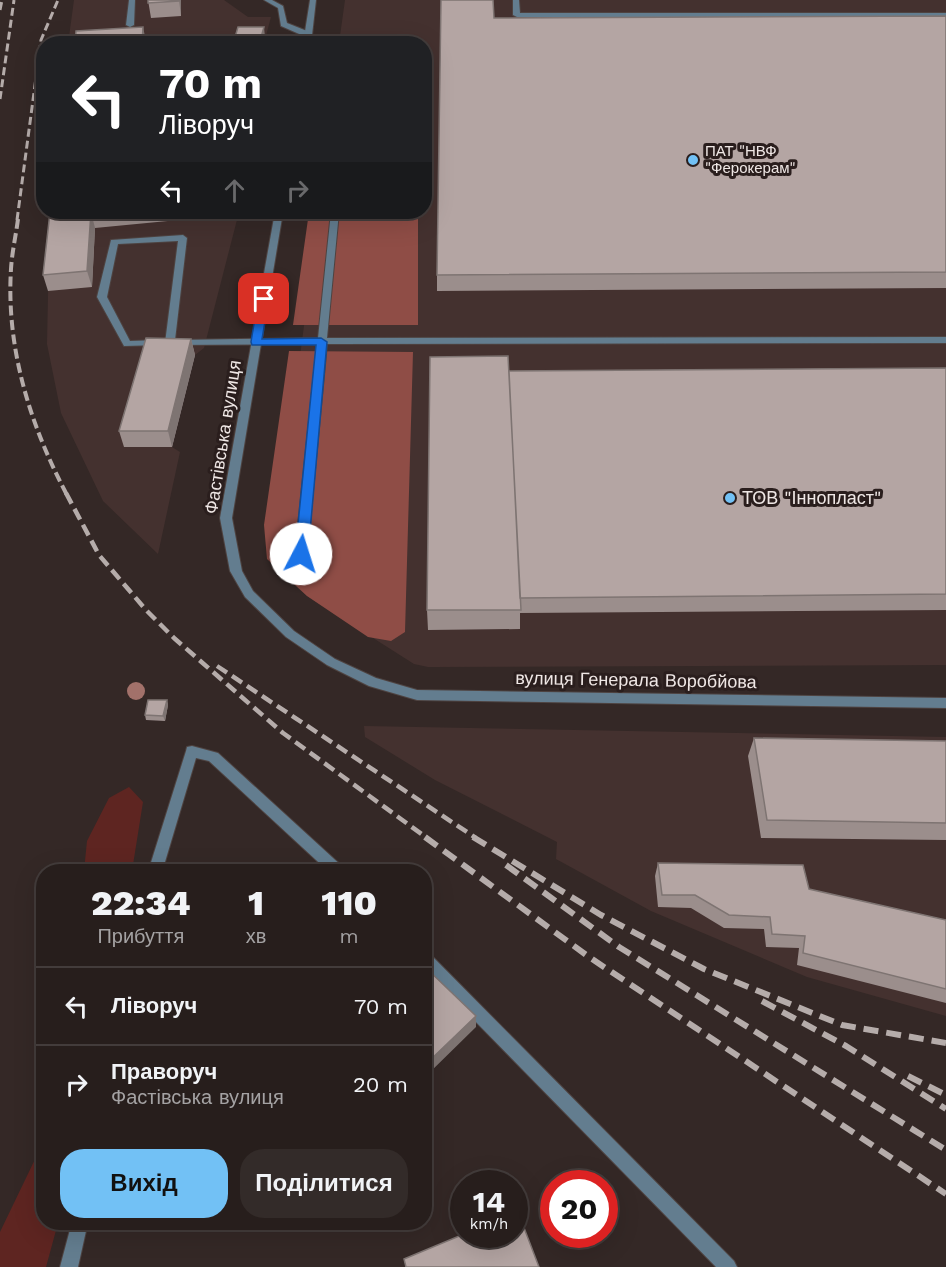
<!DOCTYPE html>
<html lang="uk">
<head>
<meta charset="utf-8">
<style>
  :root { --surface:#271e1c; --page:#332b29; --text:#f1f3f6; --muted:#a4a2a3; --line:#433c3b; --accent:#72c1f5 }
  body { margin:0; font-family:"Work Sans",sans-serif; background:var(--page); color:var(--text); height:100vh; display:flex; flex-direction:column; font-size:22px; white-space:nowrap }
  * { box-sizing:border-box; margin:0 }
  p { font-size:20px; color:var(--muted) }
  .icon { flex:none; width:33px; height:33px; fill:none; stroke:currentColor; stroke-width:2; stroke-linecap:round; stroke-linejoin:round }
  .map { position:relative; flex:1; overflow:hidden }
  .drawer { position:absolute; left:36px; top:864px; width:396px; height:366px; display:flex; flex-direction:column; background:var(--surface); border-radius:24px; box-shadow:0 6px 24px #0002,0 0 0 2px var(--line) }
  .drawer>* { flex:none }
  .banner { position:absolute; left:36px; top:36px; width:396px; height:183px; border-radius:24px; box-shadow:0 6px 24px #0002,0 0 0 2px var(--line); background:#202124; color:#fff; overflow:hidden }
  .speed { position:absolute; left:450px; top:1170px; display:flex; gap:12px; font-size:30px; font-weight:700; text-align:center }
  .speed>* { display:grid; place-content:center; width:78px; height:78px; border-radius:50%; background:var(--surface); box-shadow:0 6px 24px #0002,0 0 0 2px var(--line); line-height:1 }
  .speed small { font-size:15px; font-weight:400 }
  .speed .limit { border:9px solid #d22; background:#fff; color:#111 }
  .pin { position:absolute; display:grid; place-items:center; width:51px; height:51px; color:#fff; margin:-26px; border-radius:12px; box-shadow:0 3px 9px #0006 }
  .me { position:absolute; width:66px; margin:-33px; rotate:5deg; stroke-linejoin:round; filter:drop-shadow(0 0 4px #0008) }
  .turn { display:flex; align-items:center; gap:21px; height:126px; padding:0 24px; font-size:27px }
  .turn .icon { width:78px; height:78px; stroke-width:2.5 }
  .turn b { display:block; font-size:42px; line-height:51px }
  .lanes { display:flex; align-items:center; height:57px; padding:0 24px; background:#0003; justify-content:center; gap:30px; direction:ltr }
  .lanes .off { opacity:.35 }
  .eta { display:flex; justify-content:space-evenly; align-items:center; height:102px; text-align:center }
  .eta b { font-size:36px; font-weight:800; line-height:42px }
  .button { display:flex; gap:12px; margin-top:auto; padding:12px 24px }
  .button a { flex:1; height:69px; border-radius:24px; background:var(--accent); color:#111; font-size:24px; font-weight:800; line-height:69px; text-align:center }
  .button a+a { background:var(--page); color:var(--text) }
  ul { padding:0; list-style:none }
  li { display:flex; align-items:center; gap:18px; height:78px; padding:0 24px; border-top:2px solid var(--line) }
  li div { flex:1 }
  li b { display:block; font-size:22px }
  li em { font-style:normal }
  .map>svg:first-child { display:block }
</style>
</head>
<body>
<div class="map">
<svg width="946" height="1267" viewBox="0 0 946 1267">
  <rect width="100%" height="100%" fill="#342826"/>
  <path fill="#44312f" d="M74 0H224L248 17H271L264 43 68 44Z
    M345 0H946V665L428 667 414 664 307 596 276 569 275 546 319 212H424V44L339 43Z
    M53 212H239L204 348 195 355 172 447 180 452 158 554 103 501 61 413 47 344 49 249Z
    M364 726 946 737V1016L807 977 651 911 556 859 557 842 435 780 365 737Z"/>
  <path fill="#5e2521" d="M129 787 143 802 132 871H84L87 841 109 798Z
    M43 1127 44 1222 58 1223 46 1267H0V1232L39 1151Z"/>
  <path fill="#8f4d46" d="M309 212H418V325H293Z
    M289 351 413 352 405 632 391 641 368 637 307 596 267 559 264 525Z"/>
  <g fill="none" stroke-linecap="round" stroke-linejoin="round">
    <g stroke="#4e4341" stroke-width="2">
      <path id="service" d="M129 0H135L134 25 130 27 126 25Z
        M264 0H272L283 6 287 23 312 33V37H306L281 26 278 8Z
        M513 0H519L520 13H946V17H517L513 15Z
        M331 212H339L327 338 946 337V343L327 344 307 554 301 558 295 554 317 344 167 345 165 343 178 241 118 244 107 297 130 341 159 340 162 341V345L124 346 97 297 111 240 183 235 187 238 175 340 318 338Z
        M192 746 218 753 344 868 346 872H329L209 761 196 758 162 872H148L186 751 187 747Z
        M424 951 429 953 734 1261 737 1267H716L424 969Z
        M72 1222H88L78 1267H60Z"/>
    </g>
    <g stroke="#4e4341" stroke-width="2">
      <path id="tertiary" d="M310 0H316L311 44H303Z
        M275 212H283L232 518 242 571 253 591 294 631 335 659 376 678 417 690 946 698V708L417 700 369 686 327 665 286 637 245 597 230 571 220 518Z"/>
    </g>
    <use href="#service" fill="#637d8f" fill-rule="evenodd"/>
    <use href="#tertiary" fill="#637d8f" fill-rule="evenodd"/>
    <path stroke="#b5acaa" stroke-width="3" stroke-dasharray="8 4" stroke-linecap="butt" d="M0 10 2 0
      M0 99 14 0
      M17 220 41 40 58 0"/>
    <path stroke="#b5acaa" stroke-width="4" stroke-dasharray="10 4.5" stroke-linecap="butt" d="M18 219C16 235 12 252 11 269 6 348 30 425 67 495"/>
    <path stroke="#b5acaa" stroke-width="4.5" stroke-dasharray="12 6" stroke-linecap="butt" d="M66 493 99 555 146 610 174 638 283 733 427 838
      M217 666 476 838"/>
    <path stroke="#b5acaa" stroke-width="6" stroke-dasharray="15 8" stroke-linecap="butt" d="M425 837 589 957 946 1194
      M473 837 601 915 704 969 842 1025 946 1043
      M506 865 619 947 946 1150
      M762 1001 846 1046 946 1109
      M908 1076 946 1095"/>
  </g>
  <circle fill="#a2716a" cx="136" cy="691" r="9"/>
  <path fill="#9b8e8c" d="M148 0H181V16L151 18Z
    M946 16V288L437 291V275L494 18Z
    M50 212H230V215L95 228 92 287 48 291 43 275Z
    M191 339 195 355 172 447H124L119 431Z
    M946 368V610L520 613V629L428 630 427 610 509 371Z
    M167 700 168 705 165 721 146 720 145 715Z
    M754 738 946 741V840L761 838 748 756Z
    M658 863 809 889 946 920V1003L797 965 799 948 766 947 764 929 724 928 691 908 658 907 655 876Z"/>
  <path fill="#7e7472" d="M179 0H181V16Z
    M143 27 146 41V44H142Z
    M264 27 265 37 263 44H259Z
    M91 212 95 228 92 287 87 271Z
    M191 339 195 355 172 447 168 431Z
    M167 700 168 705 165 721 163 716Z
    M476 1016V1027L424 1078V1066Z"/>
  <path fill="#b4a5a3" stroke="#7e7472" stroke-width="1.5" d="M148 0H179V1L148 3Z
    M441 0H493L494 18 946 16V272L437 275Z
    M143 27 142 44H75L76 31Z
    M238 27H264L259 44H233Z
    M50 212H96H91L87 271 43 275Z
    M146 338 191 339 168 431H119Z
    M508 356 521 610H427L430 357Z
    M946 368V594L520 598 509 371Z
    M148 700H167L163 716 145 715Z
    M754 738 946 741V823L767 820Z
    M658 863 803 865 809 889 946 920V989L803 953 805 936 772 934 770 917 729 915 695 895H662Z
    M321 868 325 872H316Z
    M424 966 476 1016 424 1066Z
    M518 1212 539 1267H406L404 1259 464 1234H514V1214Z"/>
  <path fill="#1a73e8" stroke="#114b97" stroke-width="1.5" d="M264 295 269 299 262 339 321 338 327 342 308 554 301 559 295 554 316 345H252L251 342 258 299Z"/>
  <g fill="#72c1f5" stroke="#2a1e1d" stroke-width="2">
    <circle cx="693" cy="160" r="6"/>
    <circle cx="730" cy="498" r="6"/>
  </g>
  <g text-anchor="middle" stroke-width="6" stroke-linejoin="round" paint-order="stroke">
    <g font-size="15" fill="#efe7e5" stroke="#2a1e1d" text-anchor="start">
      <text x="705" y="156">ПАТ "НВФ<tspan x="705" dy="17">"Ферокерам"</tspan></text>
    </g>
    <g font-size="18" fill="#efe7e5" stroke="#2a1e1d">
      <text transform="translate(223 437) rotate(-81)" y="6">Фастівська вулиця</text>
      <text transform="translate(636 680) rotate(1)" y="6">вулиця Генерала Воробйова</text>
    </g>
    <g font-size="18" fill="#efe7e5" stroke="#2a1e1d" text-anchor="start">
      <text x="742" y="504">ТОВ "Іннопласт"</text>
    </g>
  </g>
</svg>
<div class="speed"><div>14<small>km/h</small></div><div class="limit">20</div></div>
<div class="pin" style="left:264px;top:299px;background:#d93025"><svg class="icon" aria-label="arrive" viewBox="0 0 24 24"><path d="M6 21V4h12l-3 4 3 4H6"/></svg></div>
<svg class="me" style="left:301px;top:554px" viewBox="-20 -20 40 40"><circle r="19" fill="#fff"/><path d="M0-13L10 11 0 6-10 11z" fill="#1a73e8"/></svg>
<div class="banner">
<div class="turn"><svg class="icon" aria-label="left" viewBox="0 0 24 24"><path d="M17 20v-9H6M10 6l-5 5 5 5"/></svg><div><b>70 m</b>Ліворуч</div></div>
<div class="lanes"><svg class="icon" aria-label="left" viewBox="0 0 24 24"><path d="M17 20v-9H6M10 6l-5 5 5 5"/></svg><svg class="icon off" aria-label="ahead" viewBox="0 0 24 24"><path d="M12 20V5M6 11l6-6 6 6"/></svg><svg class="icon off" aria-label="right" viewBox="0 0 24 24"><path d="M7 20v-9h11M14 6l5 5-5 5"/></svg></div>
</div>
<section class="drawer">
<div class="eta">
<div><b>22:34</b><p>Прибуття</p></div>
<div><b>1</b><p>хв</p></div>
<div><b>110</b><p>m</p></div>
</div>
<ul>
<li><svg class="icon" aria-label="left" viewBox="0 0 24 24"><path d="M17 20v-9H6M10 6l-5 5 5 5"/></svg><div><b>Ліворуч</b></div><em>70 m</em></li>
<li><svg class="icon" aria-label="right" viewBox="0 0 24 24"><path d="M7 20v-9h11M14 6l5 5-5 5"/></svg><div><b>Праворуч</b><p>Фастівська вулиця</p></div><em>20 m</em></li>
</ul>
<div class="button"><a>Вихід</a><a>Поділитися</a></div>
</section>
</div>
</body>
</html>
